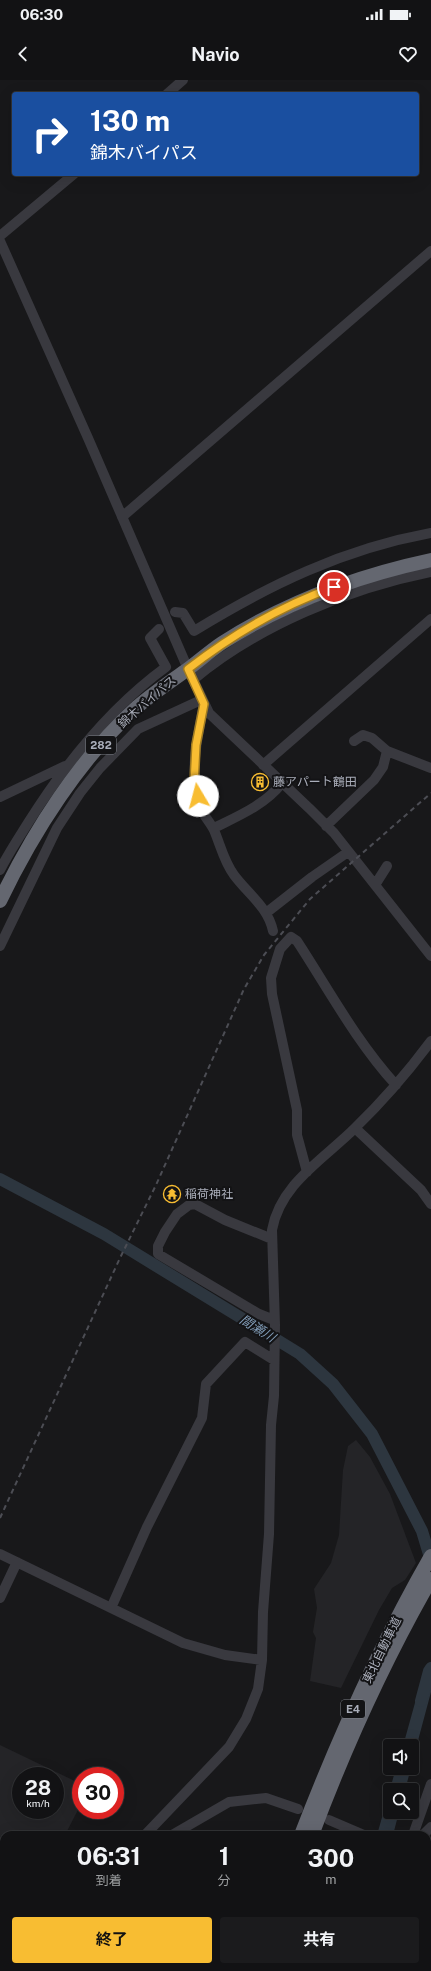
<!DOCTYPE html>
<html lang="ja">
<head>
<meta charset="utf-8">
<style>
  :root { --surface:#121214; --page:#1b1b1d; --text:#f1f3f6; --muted:#9c9ea0; --line:#313234; --accent:#f8bd32 }
  body { margin:0; font-family:"Public Sans","Noto Sans JP",sans-serif; background:var(--page); color:var(--text); height:100vh; display:flex; flex-direction:column; font-size:15px; white-space:nowrap }
  * { box-sizing:border-box; margin:0 }
  p { font-size:13px; color:var(--muted) }
  .icon { flex:none; width:22px; height:22px; fill:none; stroke:currentColor; stroke-width:2; stroke-linecap:round; stroke-linejoin:round }
  .map { position:relative; flex:1; overflow:hidden }
  .sheet { position:absolute; left:0px; top:1751px; width:431px; height:140px; display:flex; flex-direction:column; background:var(--surface); border-radius:12px 12px 0 0; box-shadow:0 4px 16px #0002,0 0 0 1px var(--line) }
  .sheet>* { flex:none }
  .top-card { position:absolute; left:12px; top:12px; width:407px; height:84px; border-radius:4px; box-shadow:0 4px 16px #0002,0 0 0 1px var(--line); background:#1a4fa0; color:#fff; overflow:hidden }
  .controls { position:absolute; left:383px; top:1659px; display:grid; gap:8px }
  .controls a { display:grid; place-items:center; width:36px; height:36px; border-radius:4px; background:var(--surface); box-shadow:0 4px 16px #0002,0 0 0 1px var(--line); font-size:20px }
  .speed { position:absolute; left:12px; top:1687px; display:flex; gap:8px; font-size:20px; font-weight:700; text-align:center }
  .speed>* { display:grid; place-content:center; width:52px; height:52px; border-radius:50%; background:var(--surface); box-shadow:0 4px 16px #0002,0 0 0 1px var(--line); line-height:1 }
  .speed small { font-size:10px; font-weight:400 }
  .speed .limit { border:6px solid #d22; background:#fff; color:#111 }
  .pin { position:absolute; display:grid; place-items:center; width:34px; height:34px; color:#fff; margin:-17px; border:2px solid #fff; border-radius:50%; box-shadow:0 1px 4px #0007 }
  .me { position:absolute; width:44px; margin:-22px; rotate:352deg; stroke-linejoin:round; filter:drop-shadow(0 0 3px #0008) }
  .turn { display:flex; align-items:center; gap:14px; height:84px; padding:0 12px; font-size:18px }
  .turn .icon { width:52px; height:52px; stroke-width:2.5 }
  .turn b { display:block; font-size:28px; line-height:34px }
  .eta { display:flex; justify-content:space-evenly; align-items:center; height:68px; text-align:center }
  .eta b { font-size:24px; font-weight:700; line-height:28px }
  .cta { display:flex; gap:8px; margin-top:auto; padding:8px 12px }
  .cta a { flex:1; height:46px; border-radius:4px; background:var(--accent); color:#111; font-size:16px; font-weight:700; line-height:46px; text-align:center }
  .cta a+a { background:var(--page); color:var(--text) }
  .status { display:flex; justify-content:space-between; align-items:center; height:28px; padding:0 20px; background:var(--surface); direction:ltr }
  .status svg { height:11px; fill:currentColor }
  header { display:flex; justify-content:space-between; align-items:center; height:52px; padding:0 12px; background:var(--surface); font-size:18px; font-weight:700 }
  .map>svg:first-child { display:block }
</style>
</head>
<body>
<div class="status"><b>06:30</b><svg viewBox="0 0 49 12"><path d="M0 12V9h3v3zM5 12V6h3v6zM10 12V3h3v9zM15 12V0h3v12zM26 1h20v11H26zM47 4h2v5h-2z"/></svg></div>
<header><svg class="icon" aria-label="back" viewBox="0 0 24 24"><path d="M15 5l-7 7 7 7"/></svg>Navio<svg class="icon" aria-label="heart" viewBox="0 0 24 24"><path d="M12 20l-8-8c-3-5 5-10 8-4 3-6 11-1 8 4z"/></svg></header>
<div class="map">
<svg width="431" height="1891" viewBox="0 0 431 1891">
  <rect width="100%" height="100%" fill="#18181a"/>
  <path fill="#242427" fill-rule="evenodd" d="M356 1360 370 1377 390 1414 416 1483 405 1500 392 1508 379 1530 341 1608 310 1601 316 1558 313 1552 317 1528 314 1509 331 1483 339 1455 343 1390 348 1366Z
    M0 1665 81 1704V1724L65 1755H4V1767L0 1766ZM21 1696H55V1730H21Z"/>
  <path fill="#2d363f" d="M431 1601V1612L412 1683V1666H403L418 1612Z
    M396 1688H411L405 1710H390V1732H399L393 1755H377Z
    M431 1763V1831L427 1836V1769Z
    M345 1887H392L389 1891H342Z"/>
  <g fill="none" stroke-linecap="round" stroke-linejoin="round">
    <path stroke="#2d363f" stroke-width="12" d="M0 1099 104 1154 300 1274 333 1304 372 1354 422 1451 431 1481
      M421 1621 429 1591 431 1588"/>
    <path stroke="#39393f" stroke-width="10" d="M167 14 183 0
      M0 156 74 94
      M0 161 88 358 188 589 209 633 309 728 334 753 431 876
      M122 437 431 171
      M175 532 183 533 194 551C269 505 343 469 431 453
      M193 600C257 546 350 508 431 492
      M204 624C197 658 189 693 200 727 203 735 210 742 214 750 220 764 224 782 234 795 248 814 268 827 273 851
      M387 671 431 688
      M263 685 431 539
      M0 717 65 686
      M326 746 374 700 383 687 387 671 372 658 363 655 354 661
      M214 748C238 736 265 725 282 703
      M0 790C8 774 18 759 28 743 65 684 110 628 166 587L150 558 159 549
      M375 805 387 786
      M266 833 312 797 348 772
      M0 866 57 748 80 713 100 688 138 649 201 620
      M355 1048 421 1110 431 1124
      M307 1092 297 1055V1030L272 914 271 898 280 869 291 857 297 861C329 910 356 961 396 1005
      M272 1159 225 1140 195 1124 189 1125 177 1134 165 1152 158 1166V1174L259 1234 274 1240
      M0 1474 183 1563 225 1575 262 1580
      M0 1518 17 1482
      M111 1528 147 1447 202 1338 206 1304 245 1262 274 1280
      M329 1740 364 1755
      M145 1755 229 1667 246 1639 258 1609 262 1580 263 1532 269 1454 271 1345 274 1316 275 1245 272 1150C280 1104 324 1079 355 1048 383 1021 408 992 431 961
      M172 1755 229 1722 266 1718 298 1729
      M413 1755 431 1704
      M423 1755 431 1747
      M30 1891 33 1887"/>
    <path stroke="#646770" stroke-width="14" d="M0 821C33 752 80 678 137 627 153 613 171 601 188 589 199 581 210 571 222 563 286 522 356 496 431 480
      M301 1755C338 1659 380 1565 431 1476
      M312 1755C345 1667 384 1581 431 1499
      M254 1891 255 1887
      M266 1891 267 1887"/>
    <path stroke="#4c4d54" stroke-width="2" stroke-dasharray="5 4" stroke-linecap="butt" d="M0 1438 120 1178 156 1105 244 909 264 875 310 819 431 713"/>
  </g>
  <g fill="none" stroke-linecap="round" stroke-linejoin="round">
    <g stroke="#a17b20" stroke-width="10">
      <path id="route" d="M198 716 194 704 196 665 204 624 188 589C233 554 281 526 334 507"/>
    </g>
    <use href="#route" stroke="#f8bd32" stroke-width="7"/>
  </g>
  <defs>
    <g id="building-ring" transform="scale(0.9)"><circle r="9.5" fill="#131315" stroke="#f8bd32" stroke-width="1.5"/><path d="M-4-6H4V6H1V3H-1V6H-4ZM-2.5-4.3h1.7v1.8h-1.7ZM.8-4.3h1.7v1.8H.8ZM-2.5-1h1.7V.8h-1.7ZM.8-1h1.7V.8H.8Z" fill="#f8bd32"/></g>
    <g id="temple-ring" transform="scale(0.9)"><circle r="9.5" fill="#131315" stroke="#f8bd32" stroke-width="1.5"/><path d="M0-6L5-2H3V0L6.5 2.5H4V6H1.5V3h-3V6H-4V2.5H-6.5L-3 0V-2H-5Z" fill="#f8bd32"/></g>
  </defs>
  <g fill-rule="evenodd">
    <use href="#building-ring" x="260" y="702"/>
    <use href="#temple-ring" x="172" y="1114"/>
  </g>
  <g text-anchor="middle" stroke-width="4" stroke-linejoin="round" paint-order="stroke">
    <g fill="#131315" stroke="#7d8088" stroke-width="1">
      <rect x="86" y="656" width="30" height="18" rx="3"/>
      <rect x="341" y="1620" width="24" height="18" rx="3"/>
    </g>
    <g font-size="11" font-weight="bold" fill="#aaaeba">
      <text x="101" y="669">282</text>
      <text x="353" y="1633">E4</text>
    </g>
    <g font-size="12" fill="#aaaeba" stroke="#131315">
      <text transform="translate(147 622) rotate(-41)" y="4">錦木バイパス</text>
      <text transform="translate(382 1570) rotate(-64)" y="4">東北自動車道</text>
    </g>
    <g font-size="12" fill="#aaaeba" stroke="#131315" text-anchor="start">
      <text x="273" y="706">藤アパート鶴田</text>
      <text x="185" y="1118">稲荷神社</text>
    </g>
    <g font-size="13" font-style="italic" fill="#809bb6" stroke="#131315">
      <text transform="translate(258 1248) rotate(32)" y="5">間瀬川</text>
    </g>
  </g>
</svg>
<div class="controls">
<a><svg class="icon" aria-label="sound" viewBox="0 0 24 24"><path d="M4 9h4l5-4v14l-5-4H4zM17 9q2 3 0 6"/></svg></a>
<a><svg class="icon" aria-label="search" viewBox="0 0 24 24"><circle cx="10" cy="10" r="6"/><path d="M15 15l6 6"/></svg></a>
</div>
<div class="speed"><div>28<small>km/h</small></div><div class="limit">30</div></div>
<div class="pin" style="left:334px;top:507px;background:#d93025"><svg class="icon" aria-label="arrive" viewBox="0 0 24 24"><path d="M6 21V4h12l-3 4 3 4H6"/></svg></div>
<svg class="me" style="left:198px;top:716px" viewBox="-20 -20 40 40"><circle r="19" fill="#fff"/><path d="M0-13L10 11 0 6-10 11z" fill="#f8bd32"/></svg>
<div class="top-card">
<div class="turn"><svg class="icon" aria-label="right" viewBox="0 0 24 24"><path d="M7 20v-9h11M14 6l5 5-5 5"/></svg><div><b>130 m</b>錦木バイパス</div></div>
</div>
<section class="sheet">
<div class="eta">
<div><b>06:31</b><p>到着</p></div>
<div><b>1</b><p>分</p></div>
<div><b>300</b><p>m</p></div>
</div>
<div class="cta"><a>終了</a><a>共有</a></div>
</section>
</div>
</body>
</html>
